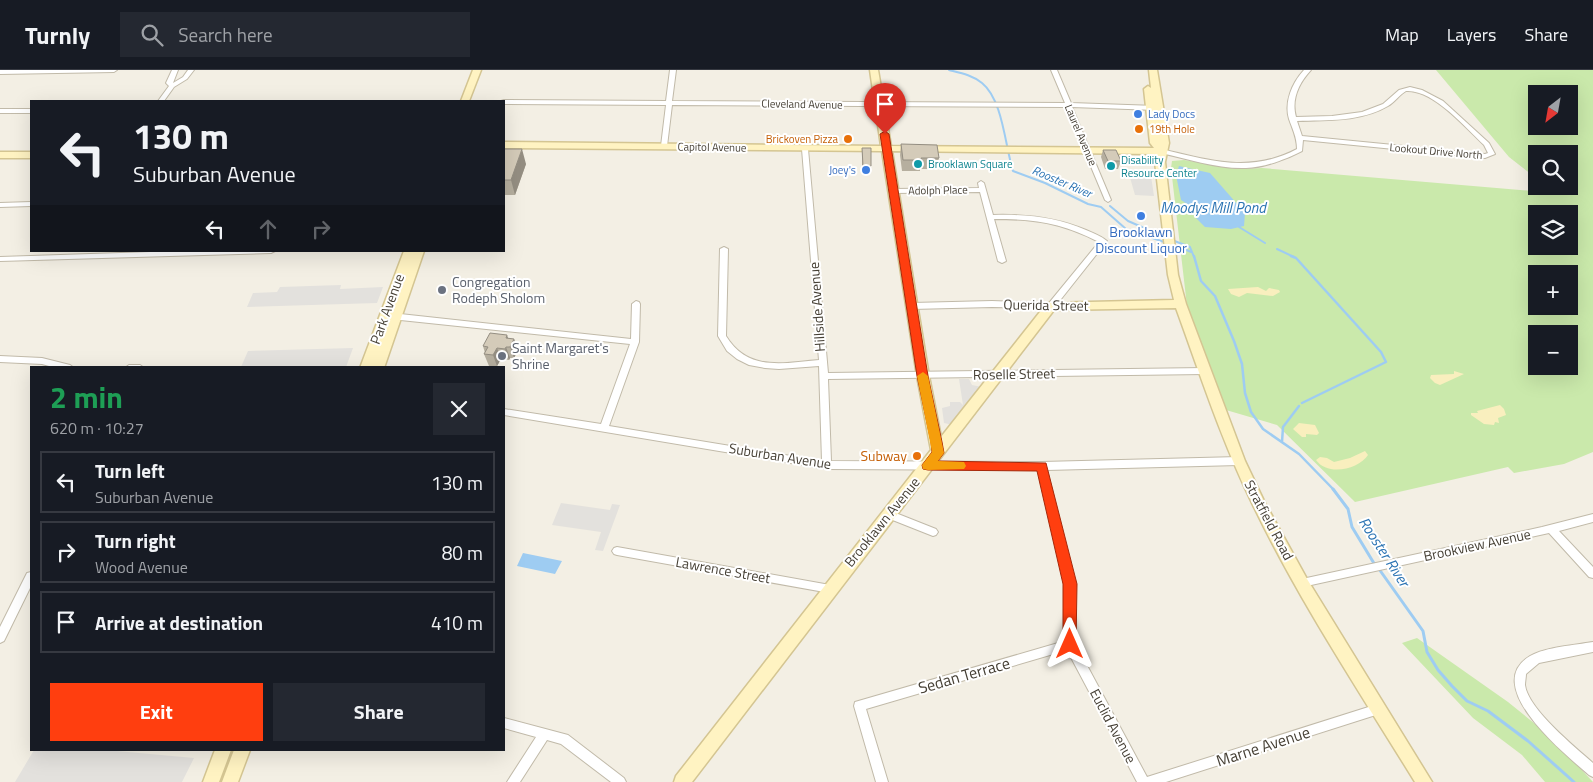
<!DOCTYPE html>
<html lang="en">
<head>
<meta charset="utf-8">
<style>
  :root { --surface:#171b24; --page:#242831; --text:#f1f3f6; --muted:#9ea1a6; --line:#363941; --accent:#ff3e0f }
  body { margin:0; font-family:"Titillium Web",sans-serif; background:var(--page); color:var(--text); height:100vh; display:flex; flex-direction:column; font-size:19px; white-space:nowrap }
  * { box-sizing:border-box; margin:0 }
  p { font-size:16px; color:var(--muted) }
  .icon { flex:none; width:28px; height:28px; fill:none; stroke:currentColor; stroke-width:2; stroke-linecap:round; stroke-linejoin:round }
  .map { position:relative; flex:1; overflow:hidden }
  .panel { position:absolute; left:30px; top:296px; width:475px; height:385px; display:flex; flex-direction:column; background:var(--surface); border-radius:0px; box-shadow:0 5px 20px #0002 }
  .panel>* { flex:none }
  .banner { position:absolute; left:30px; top:30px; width:475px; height:152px; border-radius:0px; box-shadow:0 5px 20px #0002; background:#171b24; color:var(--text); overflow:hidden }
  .needle { width:32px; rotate:211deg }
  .controls { position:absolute; left:1528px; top:15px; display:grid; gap:10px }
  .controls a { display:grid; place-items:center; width:50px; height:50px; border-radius:0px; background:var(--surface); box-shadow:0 5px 20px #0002; font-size:25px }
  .pin { position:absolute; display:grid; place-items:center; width:42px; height:42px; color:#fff; margin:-51px -21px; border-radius:50% 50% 50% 0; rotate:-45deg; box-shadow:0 0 5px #0007 }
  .pin .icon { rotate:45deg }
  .me { position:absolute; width:55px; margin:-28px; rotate:0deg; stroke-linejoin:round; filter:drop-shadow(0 0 4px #0008) }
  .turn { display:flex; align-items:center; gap:18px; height:105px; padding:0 20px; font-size:22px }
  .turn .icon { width:65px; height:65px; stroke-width:2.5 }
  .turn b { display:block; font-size:35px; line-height:42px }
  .lanes { display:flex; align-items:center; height:48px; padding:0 20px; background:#0003; justify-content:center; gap:25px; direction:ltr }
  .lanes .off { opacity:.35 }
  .round { display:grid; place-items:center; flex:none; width:52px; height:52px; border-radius:0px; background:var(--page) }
  .overview { display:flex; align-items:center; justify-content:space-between; height:85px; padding:0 20px }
  h1 { font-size:30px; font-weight:700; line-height:38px; color:#1e9e55 }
  .action { display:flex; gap:10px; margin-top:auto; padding:10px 20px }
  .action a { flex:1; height:58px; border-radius:0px; background:var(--accent); color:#fff; font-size:20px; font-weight:700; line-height:58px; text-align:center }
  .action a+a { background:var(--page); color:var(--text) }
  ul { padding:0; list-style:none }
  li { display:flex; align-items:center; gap:15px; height:62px; margin:0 10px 8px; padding:0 10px; border:2px solid var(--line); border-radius:0px }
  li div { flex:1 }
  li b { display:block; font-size:19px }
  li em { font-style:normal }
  header { display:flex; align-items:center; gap:30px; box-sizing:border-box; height:70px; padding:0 25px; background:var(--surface); border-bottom:1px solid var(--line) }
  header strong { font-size:24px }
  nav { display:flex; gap:28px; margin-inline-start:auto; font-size:18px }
  .search { width:350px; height:45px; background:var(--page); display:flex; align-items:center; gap:12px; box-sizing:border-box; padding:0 18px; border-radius:0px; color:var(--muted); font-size:19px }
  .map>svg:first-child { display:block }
</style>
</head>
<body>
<header>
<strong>Turnly</strong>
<div class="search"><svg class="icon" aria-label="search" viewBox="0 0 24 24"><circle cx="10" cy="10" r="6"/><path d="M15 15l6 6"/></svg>Search here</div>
<nav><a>Map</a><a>Layers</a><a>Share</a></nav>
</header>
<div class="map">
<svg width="1593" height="712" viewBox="0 0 1593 712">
  <rect width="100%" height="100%" fill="#f3efe4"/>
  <path fill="#cae9ab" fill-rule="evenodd" d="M1436 0H1593V382L1564 394 1514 403 1508 397 1355 432 1277 355 1226 340 1187 236 1171 98 1172 91 1184 90 1242 99 1262 98 1555 123 1547 116H1569V84H1536V108L1509 87ZM1536 24H1569V56H1536ZM1536 144H1569V176H1536ZM1536 204H1569V236H1536ZM1536 264H1569V296H1536Z
    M1417 568 1508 632 1550 666 1593 712H1545L1522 685 1473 648 1402 573Z"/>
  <path fill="#f9efbe" d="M1258 217 1266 221 1269 218 1279 220 1280 222 1273 226 1247 223 1239 227 1231 224 1228 219Z
    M1454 301 1464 304 1440 315 1435 313 1430 308 1431 305 1454 304Z
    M1500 335 1504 339 1506 345 1498 348 1499 353 1495 352 1494 355 1484 354 1471 345V343H1478L1477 341Z
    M1299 353 1315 355 1319 363 1317 365 1306 364V367H1302L1293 359Z
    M1365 381 1368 385C1359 399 1328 407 1316 390L1320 387 1327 388 1334 392 1350 388Z"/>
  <path fill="#e3e1dd" d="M1129 104 1151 106 1154 126 1135 125Z
    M341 215 340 219 383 217 377 233 247 237 253 223 277 222 280 217Z
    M353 278 346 297H241L248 281Z
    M959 309H969L972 315 982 317 953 355 944 353 942 338 950 336V332H960L963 335Z
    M561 433 610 440 612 434 620 435 603 481 595 480 601 462 552 455Z
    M34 680H106L194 688 182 712H15Z"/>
  <path fill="#9eccf2" d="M1179 96 1210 103 1245 143 1244 156 1231 159 1205 157 1195 147 1192 137 1181 130 1176 105Z
    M523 483 562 491 555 504 517 496Z"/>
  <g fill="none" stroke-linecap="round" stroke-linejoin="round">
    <path stroke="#9eccf2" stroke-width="2" d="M949 0C961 3 972 5 982 13 1003 30 1005 76 1013 101L1045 113 1088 134 1101 137 1126 159 1167 173
      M1110 136 1128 151 1165 167
      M1239 157 1265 173
      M1172 170 1190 177 1194 187
      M1173 174 1191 182
      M1277 179 1294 187"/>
    <path stroke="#9eccf2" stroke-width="2.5" d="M1194 186 1201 211 1215 226 1234 271 1242 294 1245 323 1251 342 1263 359 1299 384 1334 420
      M1291 186 1296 188 1381 282 1386 292 1302 333
      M1282 372 1283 357 1299 336"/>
    <path stroke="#9eccf2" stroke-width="3" d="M1333 419 1348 439 1352 457 1375 495
      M1379 499 1423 561 1427 582 1438 600 1452 616 1467 631 1488 641 1528 671 1574 712"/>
    <g stroke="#c1baa9" stroke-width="2">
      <path id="street" d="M0 0H117L114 2 0 4Z
        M172 0H178L173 13 183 7 188 0H194L187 9 174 17 164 31H158L169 16 166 13Z
        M670 0H676L672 31 1065 33 1051 0H1057L1071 33 1156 36 1159 38 1156 40 1072 37 1111 130 1108 132 1105 130 1066 37 672 35 667 76 664 78 661 76 666 35 504 34V31H501L504 30 666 31Z
        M1304 0H1311C1299 13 1291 29 1296 47L1332 46 1362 42 1383 34 1399 20 1410 17 1422 20 1443 31 1489 73 1495 84 1485 88 1303 70 1302 81C1287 89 1263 98 1246 98 1218 99 1188 89 1161 83L1158 81 1161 79C1209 90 1250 104 1297 79 1297 67 1292 58 1289 49 1284 32 1292 13 1304 0ZM1406 21C1433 19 1466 58 1484 75L1488 83 1485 84 1302 66 1297 51C1327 50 1361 52 1388 36 1395 32 1399 25 1406 21Z
        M0 39H31V43H0Z
        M805 77 808 79 828 303 1205 298 1209 301 1205 304 828 309 831 391 1042 392 1239 387 1242 388 1244 391 1242 394 1239 395 1047 400 1075 514V573L1147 707 1378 634 1382 635 1384 639 1382 643 1166 712H1137L1067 580 866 639 888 712H876L854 636 855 632 1065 571V514L1038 400 827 399 504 345V339L601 354 630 274 391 249 387 246 391 243 631 269 632 234 636 231 639 232 640 234 639 272 609 356 822 391 819 296 779 299 765 298 749 295 737 289 727 281 718 266 720 179 724 177 728 179 726 266C748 302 783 293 819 290L802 79Z
        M981 111 984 113 993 145C1026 144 1056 147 1086 160 1093 163 1101 166 1107 171L1054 238 992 237 912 239 908 236 912 233 992 231 1049 233 1099 172C1062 153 1035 149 994 149L1006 191 1002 193 998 191 980 122 894 123 891 121 894 119 979 118 978 113Z
        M31 132V136L0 137V133Z
        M181 181H275L271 183 0 191V187Z
        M0 286 42 288 70 295 74 298H56L42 294 0 292Z
        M129 295H140L144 298H125Z
        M888 440 936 459 938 462 936 465 933 466 885 447 883 444 885 441Z
        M1593 444V452L1559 461 1593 497V508L1589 507 1549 463 1302 517 1298 516 1297 513 1298 510 1302 509 1542 457Z
        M617 477 830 515 834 516 835 519 834 522 830 523 617 485 614 484 612 481 614 478Z
        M31 502V516L4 571 0 573V557L27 503Z
        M1593 572V582L1539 593 1526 604C1526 607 1525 612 1525 615 1528 639 1575 677 1593 693V707L1589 705C1566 685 1480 616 1530 586 1546 577 1575 575 1593 572Z
        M504 648 568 665 624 708 626 712H611L561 674 547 670 520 712H507L536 667 504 658Z"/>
    </g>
    <g stroke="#d4c592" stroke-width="3">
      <path id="secondary" d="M473 0H481L469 31H461Z
        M870 0H878L891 76 1154 78 1150 73 1144 19 1148 16 1151 18 1149 0H1157L1169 73 1165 92 1178 205 1186 234 1245 391 1264 431 1307 509 1432 712H1415C1359 621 1299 531 1253 435 1222 372 1200 304 1176 238L1054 240 692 712H674L676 706 931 380 917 306 882 81 504 78V72L881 76ZM892 81 1156 84 1155 92 1168 205 1174 230 1047 233 941 367 929 306Z
        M0 82H31V88H0Z
        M404 181H424L384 298H372L382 269 372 298H360Z
        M215 680H231L219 712H203Z
        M234 680H250L238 712H222Z"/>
    </g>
    <use href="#street" fill="#fff" fill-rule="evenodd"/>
    <use href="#secondary" fill="#fff3c2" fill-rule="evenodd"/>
  </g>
  <path fill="#b6af9f" d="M901 74 939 88 938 99H920V101H902L900 85Z
    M862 78 871 96V103H862Z
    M504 79 526 94 515 125H504Z
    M1103 80 1121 91 1118 99H1105L1101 87Z
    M508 268 514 269 518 280 514 288H510L509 290 501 289 497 296H489L484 284 485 283 483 276Z"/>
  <path fill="#948e82" d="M522 79 526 94 515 125 511 110Z
    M507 265 511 276 514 269 518 280 514 288 510 277 506 268Z
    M506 277 510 288 509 290 505 279Z
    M497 278 501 289 497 296 493 285Z"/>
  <path fill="#d4cbb9" stroke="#948e82" d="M901 74 937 75 939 88H921V90H903Z
    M862 78H871V96H863Z
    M504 79H522L511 110H504Z
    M1103 80H1116L1121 91H1108Z
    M490 263 507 265 506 268 514 269 510 277H506L505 279 497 278 493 285 484 284 488 277 483 276Z"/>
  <path fill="#ff3e0f" stroke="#a6280a" d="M885 61 889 64 928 306 942 372 944 383 938 391 1046 393 1077 514 1076 574 1074 578 1070 580 1065 578 1063 574V514L1037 401 928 400 923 399 922 395 932 382 931 372 917 306 880 64Z"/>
  <path fill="#f59e0b" d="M923 302 928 306 944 383 938 391 964 392 966 396 964 399 928 400 923 399 922 395 932 382 917 306Z"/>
  <g fill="#3f7fe0" stroke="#fff" stroke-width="2">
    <circle cx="1138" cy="44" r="5"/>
    <circle cx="866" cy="100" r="5"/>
    <circle cx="1141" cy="146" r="5"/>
  </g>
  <g fill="#e8710a" stroke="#fff" stroke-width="2">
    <circle cx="1139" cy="59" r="5"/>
    <circle cx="848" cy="69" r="5"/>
    <circle cx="917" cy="386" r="5"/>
  </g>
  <g fill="#0f9aa8" stroke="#fff" stroke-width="2">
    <circle cx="918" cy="94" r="5"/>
    <circle cx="1111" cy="96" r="5"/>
  </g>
  <g fill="#6b7280" stroke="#fff" stroke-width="2">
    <circle cx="442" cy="220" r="5"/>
    <circle cx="502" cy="286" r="5"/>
  </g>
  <g text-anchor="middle" stroke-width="4" stroke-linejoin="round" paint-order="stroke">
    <g font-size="11" fill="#453f34" stroke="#fff">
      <text transform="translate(802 34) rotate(1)" y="4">Cleveland Avenue</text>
      <text transform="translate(1081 65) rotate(67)" y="4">Laurel Avenue</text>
      <text transform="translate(712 77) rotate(1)" y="4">Capitol Avenue</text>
      <text transform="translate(1436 81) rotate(5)" y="4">Lookout Drive North</text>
      <text transform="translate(938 120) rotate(-1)" y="4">Adolph Place</text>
    </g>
    <g font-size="11" fill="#366cbe" stroke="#fff" text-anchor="start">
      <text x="1148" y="48">Lady Docs</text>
      <text x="856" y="104" text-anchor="end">Joey's</text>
    </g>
    <g font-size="11" fill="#c56008" stroke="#fff" text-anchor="start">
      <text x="1149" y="63">19th Hole</text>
      <text x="838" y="73" text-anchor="end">Brickoven Pizza</text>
    </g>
    <g font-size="11" fill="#0d838f" stroke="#fff" text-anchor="start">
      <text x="1121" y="94">Disability<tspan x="1121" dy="13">Resource Center</tspan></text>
      <text x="928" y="98">Brooklawn Square</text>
    </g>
    <g font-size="12" font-style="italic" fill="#2a73b3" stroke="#fff">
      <text transform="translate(1062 112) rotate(23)" y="4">Rooster River</text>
    </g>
    <g font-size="14" fill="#366cbe" stroke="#fff">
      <text x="1141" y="167">Brooklawn<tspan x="1141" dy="16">Discount Liquor</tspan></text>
    </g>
    <g font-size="14" fill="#5b616d" stroke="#fff" text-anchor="start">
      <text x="452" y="217">Congregation<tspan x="452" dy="16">Rodeph Sholom</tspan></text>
      <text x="512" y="283">Saint Margaret's<tspan x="512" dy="16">Shrine</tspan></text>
    </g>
    <g font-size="14" fill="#453f34" stroke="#fff">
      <text transform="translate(1046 235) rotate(1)" y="5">Querida Street</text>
      <text transform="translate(817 237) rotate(-94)" y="5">Hillside Avenue</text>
      <text transform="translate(387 239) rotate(-70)" y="5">Park Avenue</text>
      <text transform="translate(1014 304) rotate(-1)" y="5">Roselle Street</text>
      <text transform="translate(780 386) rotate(9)" y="5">Suburban Avenue</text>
      <text transform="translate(1269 450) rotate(62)" y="5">Stratfield Road</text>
      <text transform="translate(882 452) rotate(-51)" y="5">Brooklawn Avenue</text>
      <text transform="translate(1477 475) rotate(-12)" y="5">Brookview Avenue</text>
      <text transform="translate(723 500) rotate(10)" y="5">Lawrence Street</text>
      <text transform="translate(1113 656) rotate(62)" y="5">Euclid Avenue</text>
    </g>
    <g font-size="14" fill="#c56008" stroke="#fff" text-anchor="end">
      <text x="907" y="391">Subway</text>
    </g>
    <g font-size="15" font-style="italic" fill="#2a73b3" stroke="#fff">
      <text x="1213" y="143">Moodys Mill Pond</text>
      <text transform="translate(1384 482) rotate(57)" y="5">Rooster River</text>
    </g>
    <g font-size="16" fill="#453f34" stroke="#fff">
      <text transform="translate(964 605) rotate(-16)" y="6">Sedan Terrace</text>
      <text transform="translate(1263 676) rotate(-18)" y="6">Marne Avenue</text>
    </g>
  </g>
</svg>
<div class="controls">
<a><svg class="needle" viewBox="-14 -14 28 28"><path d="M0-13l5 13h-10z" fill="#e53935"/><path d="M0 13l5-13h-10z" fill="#9ea1a6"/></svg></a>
<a><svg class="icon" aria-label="search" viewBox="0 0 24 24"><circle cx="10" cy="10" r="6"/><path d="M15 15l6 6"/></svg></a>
<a><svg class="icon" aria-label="layers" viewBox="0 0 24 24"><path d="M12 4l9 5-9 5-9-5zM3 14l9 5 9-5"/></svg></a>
<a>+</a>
<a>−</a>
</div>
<div class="pin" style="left:885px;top:64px;background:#d93025"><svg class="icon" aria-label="arrive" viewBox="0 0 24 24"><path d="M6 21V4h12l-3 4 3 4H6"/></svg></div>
<svg class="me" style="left:1070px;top:574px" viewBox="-20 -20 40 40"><path d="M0-17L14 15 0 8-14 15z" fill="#ff3e0f" stroke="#fff" stroke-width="4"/></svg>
<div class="banner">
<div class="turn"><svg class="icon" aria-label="left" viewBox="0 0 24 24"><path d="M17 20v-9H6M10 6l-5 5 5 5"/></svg><div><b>130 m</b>Suburban Avenue</div></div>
<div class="lanes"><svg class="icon" aria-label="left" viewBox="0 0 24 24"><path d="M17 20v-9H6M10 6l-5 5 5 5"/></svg><svg class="icon off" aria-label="ahead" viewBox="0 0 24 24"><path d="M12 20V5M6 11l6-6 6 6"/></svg><svg class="icon off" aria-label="right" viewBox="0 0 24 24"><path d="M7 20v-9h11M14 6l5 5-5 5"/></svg></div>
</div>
<section class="panel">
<div class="overview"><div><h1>2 min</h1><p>620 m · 10:27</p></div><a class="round"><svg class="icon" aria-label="close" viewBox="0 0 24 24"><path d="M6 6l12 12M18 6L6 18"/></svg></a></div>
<ul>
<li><svg class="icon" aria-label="left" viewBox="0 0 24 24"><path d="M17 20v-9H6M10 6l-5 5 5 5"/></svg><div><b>Turn left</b><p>Suburban Avenue</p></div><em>130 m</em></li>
<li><svg class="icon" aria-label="right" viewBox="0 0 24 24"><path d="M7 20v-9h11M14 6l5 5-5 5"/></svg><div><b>Turn right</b><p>Wood Avenue</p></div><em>80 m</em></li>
<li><svg class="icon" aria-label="arrive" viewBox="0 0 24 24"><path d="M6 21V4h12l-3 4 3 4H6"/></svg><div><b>Arrive at destination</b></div><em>410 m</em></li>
</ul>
<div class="action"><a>Exit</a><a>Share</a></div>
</section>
</div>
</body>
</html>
